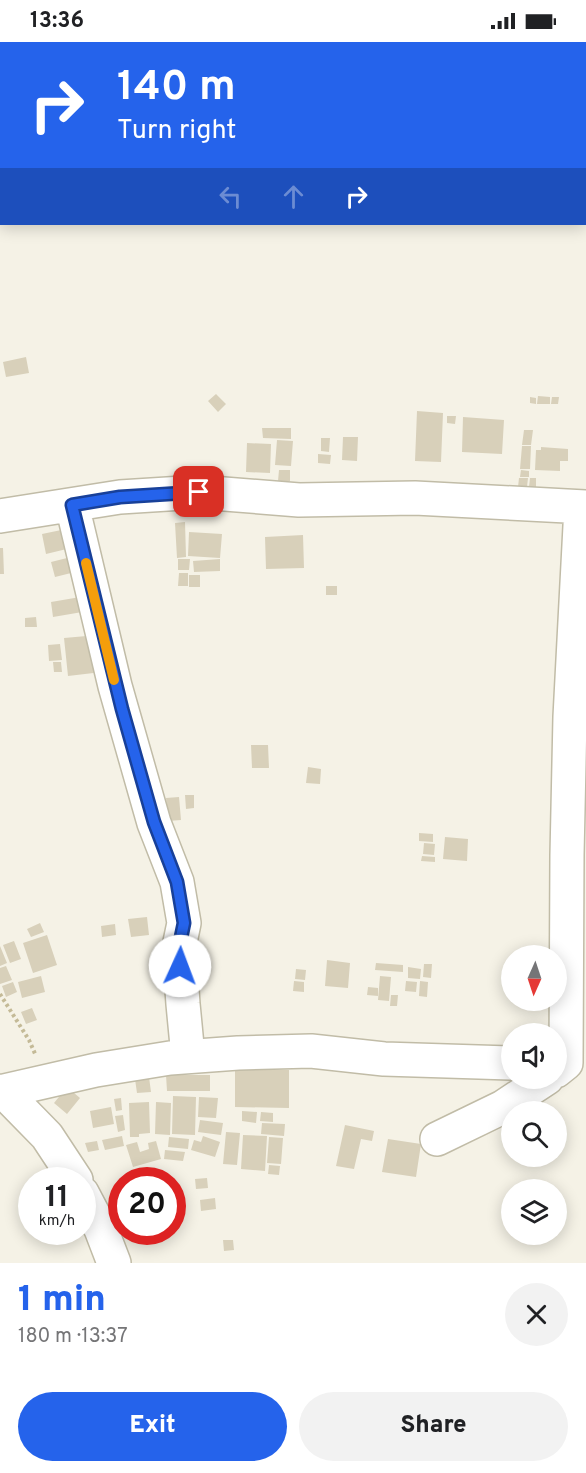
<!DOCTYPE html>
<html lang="en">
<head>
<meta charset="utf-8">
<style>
  :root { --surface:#fff; --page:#f2f2f2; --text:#202124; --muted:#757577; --accent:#2563eb }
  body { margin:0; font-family:Overpass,sans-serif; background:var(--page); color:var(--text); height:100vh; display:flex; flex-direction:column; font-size:22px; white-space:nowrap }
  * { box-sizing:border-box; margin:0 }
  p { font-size:20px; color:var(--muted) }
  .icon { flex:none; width:33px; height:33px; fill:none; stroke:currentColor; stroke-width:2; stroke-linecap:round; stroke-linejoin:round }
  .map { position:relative; height:1221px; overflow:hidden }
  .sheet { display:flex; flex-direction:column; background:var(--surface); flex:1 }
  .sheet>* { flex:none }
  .top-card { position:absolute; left:0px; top:0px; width:586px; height:183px; box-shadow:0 3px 15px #0003; background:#2563eb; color:#fff; overflow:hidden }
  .needle { width:39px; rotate:183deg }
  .tools { position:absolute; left:501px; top:903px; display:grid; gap:12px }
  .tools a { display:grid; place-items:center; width:66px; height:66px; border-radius:50%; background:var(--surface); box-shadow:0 3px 15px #0003; font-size:30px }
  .speed { position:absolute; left:18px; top:1125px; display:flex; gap:12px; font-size:30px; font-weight:700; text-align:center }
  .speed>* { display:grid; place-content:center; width:78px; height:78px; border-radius:50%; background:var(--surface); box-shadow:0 3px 15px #0003; line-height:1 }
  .speed small { font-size:15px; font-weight:400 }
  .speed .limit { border:9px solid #d22; background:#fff; color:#111 }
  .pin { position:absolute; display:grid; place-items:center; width:51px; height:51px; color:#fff; margin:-26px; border-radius:12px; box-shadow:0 3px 9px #0006 }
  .me { position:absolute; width:66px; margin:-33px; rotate:2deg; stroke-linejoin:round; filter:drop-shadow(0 0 4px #0008) }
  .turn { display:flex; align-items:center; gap:21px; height:126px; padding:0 18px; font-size:27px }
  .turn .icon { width:78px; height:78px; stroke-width:2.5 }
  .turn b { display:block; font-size:42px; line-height:51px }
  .lanes { display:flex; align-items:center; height:57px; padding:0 18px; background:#0003; justify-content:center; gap:30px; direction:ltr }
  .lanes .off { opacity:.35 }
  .round { display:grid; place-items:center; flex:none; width:63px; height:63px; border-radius:32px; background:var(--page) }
  .head { display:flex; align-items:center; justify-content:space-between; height:102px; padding:0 18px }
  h1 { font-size:36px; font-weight:800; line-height:45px; color:var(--accent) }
  .button { display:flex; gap:12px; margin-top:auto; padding:12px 18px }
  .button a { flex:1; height:69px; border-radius:36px; background:var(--accent); color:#fff; font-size:24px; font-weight:800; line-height:69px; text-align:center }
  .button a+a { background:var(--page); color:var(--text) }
  .status { display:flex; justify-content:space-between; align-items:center; height:42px; padding:0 30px; background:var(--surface); direction:ltr }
  .status svg { height:16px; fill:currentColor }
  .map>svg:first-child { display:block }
</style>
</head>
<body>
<div class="status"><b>13:36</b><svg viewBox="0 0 49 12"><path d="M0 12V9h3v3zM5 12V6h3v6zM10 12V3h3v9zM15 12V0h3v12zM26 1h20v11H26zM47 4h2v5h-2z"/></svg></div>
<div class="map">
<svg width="586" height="1221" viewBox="0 0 586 1221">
  <rect width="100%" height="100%" fill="#f5f2e6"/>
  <path fill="#d8d0ba" d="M26 315 29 331 6 335 3 320Z
    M216 352 226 362 218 370 208 359Z
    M538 354 550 355V362H537Z
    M530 355 536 356V362L530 361Z
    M552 355H559L558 362H551Z
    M417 369 443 371 441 420 415 419Z
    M447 374H456L455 382 447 381Z
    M463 375 504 378 502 412 462 410Z
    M262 386H291V397L263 396Z
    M524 388H533L531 403H522Z
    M343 395H358L357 419 342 418Z
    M321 396H330L329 410 321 409Z
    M277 398 293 399 291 424 275 423Z
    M247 401 271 402 270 431 246 430Z
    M522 404H531L530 427H520Z
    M541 405 568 407V419H560V429L535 428 536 408H541Z
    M318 412 331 413 330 422 318 421Z
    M279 428H290V439H278Z
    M521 428 529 429V435H520Z
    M519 436H528L527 445H518Z
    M530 436H536V445H529Z
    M185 480 186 515 177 516 175 481Z
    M71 486 75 505 46 512 42 492Z
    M189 490 222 492 220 516 188 514Z
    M303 493 304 526 266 527 265 495Z
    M0 506H3L4 532H0Z
    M75 514 79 529 55 535 51 520Z
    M178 517H190L189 528H178Z
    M220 517V529L194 530 193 519Z
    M179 531H188V544H178Z
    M189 533H200V545H189Z
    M326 544H337V553H326Z
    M92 553 94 568 53 575 51 560Z
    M36 575 37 585H25V576Z
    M98 593 102 630 68 634 64 596Z
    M60 602 62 618 49 619 48 603Z
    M53 620H61L62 630H54Z
    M251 703H268L269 726H252Z
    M308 725 321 727 320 742 306 741Z
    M185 753H194V766L186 767Z
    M179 755 181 778 168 779 166 756Z
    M419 791 433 792V800L419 799Z
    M445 795 468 797 467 819 443 817Z
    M424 801 435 802 434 813 423 812Z
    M422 814 435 815V820L421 819Z
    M147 875 149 893 131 895 128 877Z
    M40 881 44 890 31 895 27 887Z
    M115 882 116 893 102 895 101 884Z
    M47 893 57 923 33 931 23 901Z
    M14 899 21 917 10 921 3 903Z
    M0 904 7 921 0 924Z
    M327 918 350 921 348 946 325 944Z
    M376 921 403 923V930L375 928Z
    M424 922H432L431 936 423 935Z
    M6 924 12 938 0 942V926Z
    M408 925 421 927 420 937 408 936Z
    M296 927 306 928 305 938 295 937Z
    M41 934 45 950 22 956 18 940Z
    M380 934 391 935 389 959 378 958Z
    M294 939 304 940V950L293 949Z
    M406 939 417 940 416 950 405 949Z
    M420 939 428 940 427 955 419 954Z
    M13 940 17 950 6 955 2 944Z
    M368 945 378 946V954L367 953Z
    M391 953H398L397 964H390Z
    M32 966 37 978 26 982 21 970Z
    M235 1027 289 1028V1066L235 1065Z
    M166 1033H210V1049H167Z
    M149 1035 151 1050 137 1051 135 1037Z
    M67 1045 80 1056 67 1072 54 1061Z
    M173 1054 196 1055 195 1093 172 1092Z
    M199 1055 218 1056 216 1076 198 1075Z
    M121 1056 122 1068 116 1069 114 1057Z
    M149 1060 150 1091 139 1092V1095H130L129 1061Z
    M156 1060 171 1061 170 1093 155 1092Z
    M111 1065 114 1082 93 1086 90 1069Z
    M242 1069 257 1070 256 1081 242 1079Z
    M261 1070 273 1071V1080L260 1079Z
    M123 1073 125 1088 118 1090 115 1074Z
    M200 1078 223 1081 221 1093 198 1090Z
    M262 1081 285 1082 284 1094 261 1092Z
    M345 1083 374 1089 372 1099 361 1097 354 1127 336 1124Z
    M226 1090 240 1091 237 1123 223 1122Z
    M243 1093 267 1094 265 1129 241 1127Z
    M122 1094 124 1104 105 1108 102 1098Z
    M203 1094 220 1100 215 1115 191 1108 194 1098 201 1100Z
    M169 1095 189 1097 188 1107 168 1105Z
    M269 1095 283 1096 281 1122 267 1121Z
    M388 1097 421 1102 416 1135 382 1130Z
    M97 1099 99 1108 88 1110 85 1101Z
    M156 1099 161 1117 133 1125 126 1103 137 1100 140 1110 149 1107 148 1101Z
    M165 1108 185 1110 183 1119 164 1117Z
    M269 1123 280 1124 279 1133 268 1132Z
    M207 1136 208 1146 196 1147 195 1137Z
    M122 1149V1164L114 1167 110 1153Z
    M215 1156 216 1167 201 1169 200 1158Z
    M223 1198H233L234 1208 224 1209Z"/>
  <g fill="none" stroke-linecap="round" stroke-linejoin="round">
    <g stroke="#c1bca7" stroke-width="36">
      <path id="minor" d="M72 463 115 644 154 781 177 840 184 881 179 905 183 962 188 1014
        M0 474 120 455 199 450 299 458 415 456 586 465
        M556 1029 566 1021 567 813 570 675 581 465
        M3 1049 47 1094 76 1138
        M0 1050 96 1028 170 1016 238 1011 311 1009 384 1017 512 1021
        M437 1097 503 1065 547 1036
        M82 1151 101 1187 114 1221"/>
    </g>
    <path stroke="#c4ba97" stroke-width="4" stroke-dasharray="3 3" stroke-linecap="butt" d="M0 952 29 998 36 1014"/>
    <use href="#minor" stroke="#fff" stroke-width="33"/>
  </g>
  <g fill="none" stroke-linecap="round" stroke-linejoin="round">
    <g stroke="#184099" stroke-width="15">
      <path id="route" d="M180 924 179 905 184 881 177 840 154 780 122 667 72 463 120 455 199 450"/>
    </g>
    <use href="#route" stroke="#2563eb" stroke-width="10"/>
    <path stroke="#f59e0b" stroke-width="10" d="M86 521 114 638"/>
  </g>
</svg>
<div class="tools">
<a><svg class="needle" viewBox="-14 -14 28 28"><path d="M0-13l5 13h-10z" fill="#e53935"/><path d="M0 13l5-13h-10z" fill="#757577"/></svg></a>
<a><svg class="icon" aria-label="sound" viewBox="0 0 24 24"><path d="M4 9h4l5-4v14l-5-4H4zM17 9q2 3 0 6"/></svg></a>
<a><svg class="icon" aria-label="search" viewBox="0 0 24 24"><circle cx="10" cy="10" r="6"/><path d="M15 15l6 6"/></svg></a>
<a><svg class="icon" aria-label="layers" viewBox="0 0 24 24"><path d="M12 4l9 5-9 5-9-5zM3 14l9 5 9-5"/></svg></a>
</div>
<div class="speed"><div>11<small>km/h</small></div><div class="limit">20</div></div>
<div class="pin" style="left:199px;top:450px;background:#d93025"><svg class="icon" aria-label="arrive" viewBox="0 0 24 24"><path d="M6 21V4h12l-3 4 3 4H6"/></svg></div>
<svg class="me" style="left:180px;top:924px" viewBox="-20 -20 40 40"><circle r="19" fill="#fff"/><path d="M0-13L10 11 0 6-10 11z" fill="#2563eb"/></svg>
<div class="top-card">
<div class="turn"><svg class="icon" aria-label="right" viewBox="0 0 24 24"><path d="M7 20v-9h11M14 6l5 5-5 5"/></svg><div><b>140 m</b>Turn right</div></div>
<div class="lanes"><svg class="icon off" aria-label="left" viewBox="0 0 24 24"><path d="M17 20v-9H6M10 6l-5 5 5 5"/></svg><svg class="icon off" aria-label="ahead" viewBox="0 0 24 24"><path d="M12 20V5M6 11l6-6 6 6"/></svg><svg class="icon" aria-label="right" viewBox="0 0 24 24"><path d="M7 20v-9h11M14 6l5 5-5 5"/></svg></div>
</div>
</div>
<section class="sheet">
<div class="head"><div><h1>1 min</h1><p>180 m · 13:37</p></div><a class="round"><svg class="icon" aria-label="close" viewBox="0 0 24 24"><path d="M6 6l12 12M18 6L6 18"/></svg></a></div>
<div class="button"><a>Exit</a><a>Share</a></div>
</section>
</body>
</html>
